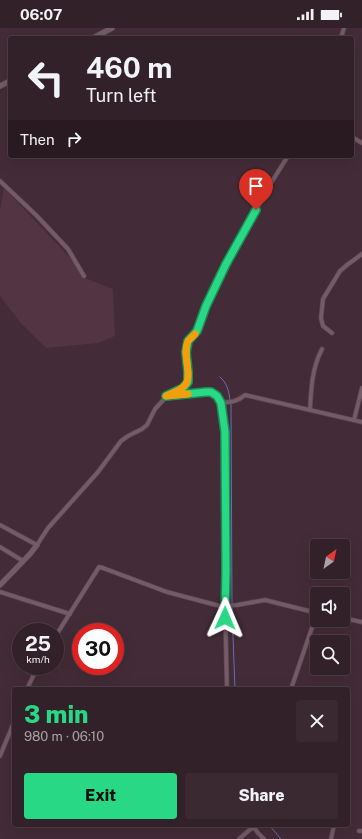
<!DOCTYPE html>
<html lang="en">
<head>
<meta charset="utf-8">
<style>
  :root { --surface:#322129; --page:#3a2931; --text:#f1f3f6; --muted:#a8a3a8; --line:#4d3e46; --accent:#28d885 }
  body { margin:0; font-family:"Public Sans",sans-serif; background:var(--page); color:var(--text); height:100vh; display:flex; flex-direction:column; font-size:15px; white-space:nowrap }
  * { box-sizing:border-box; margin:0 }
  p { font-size:13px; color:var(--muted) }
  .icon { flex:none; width:22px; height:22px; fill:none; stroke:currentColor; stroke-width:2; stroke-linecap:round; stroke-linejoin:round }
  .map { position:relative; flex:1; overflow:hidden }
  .drawer { position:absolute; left:12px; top:659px; width:338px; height:140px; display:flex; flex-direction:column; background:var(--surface); border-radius:4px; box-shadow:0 4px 16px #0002,0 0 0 1px var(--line) }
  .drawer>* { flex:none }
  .banner { position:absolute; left:8px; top:8px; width:346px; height:122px; border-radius:4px; box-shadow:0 4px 16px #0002,0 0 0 1px var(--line); background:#322129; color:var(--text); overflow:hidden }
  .needle { width:26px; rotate:33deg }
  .buttons { position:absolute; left:310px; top:511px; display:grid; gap:8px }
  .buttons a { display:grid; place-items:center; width:40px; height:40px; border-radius:4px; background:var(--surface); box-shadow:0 4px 16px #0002,0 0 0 1px var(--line); font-size:20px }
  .speed { position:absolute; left:12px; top:595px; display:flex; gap:8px; font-size:20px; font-weight:700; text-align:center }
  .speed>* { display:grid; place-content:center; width:52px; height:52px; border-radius:50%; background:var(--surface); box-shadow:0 4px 16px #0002,0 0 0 1px var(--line); line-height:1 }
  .speed small { font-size:10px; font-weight:400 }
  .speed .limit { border:6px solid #d22; background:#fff; color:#111 }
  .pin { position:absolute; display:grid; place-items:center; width:34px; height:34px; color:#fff; margin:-41px -17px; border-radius:50% 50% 50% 0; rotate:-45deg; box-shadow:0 0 4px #0007 }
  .pin .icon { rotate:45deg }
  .me { position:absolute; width:44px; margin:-22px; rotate:1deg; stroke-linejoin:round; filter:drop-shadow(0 0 3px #0008) }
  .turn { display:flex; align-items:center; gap:14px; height:84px; padding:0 12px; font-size:18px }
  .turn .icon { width:52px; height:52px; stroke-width:2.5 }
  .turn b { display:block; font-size:28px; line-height:34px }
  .then { display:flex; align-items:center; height:38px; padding:0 12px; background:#0003; gap:8px; font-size:15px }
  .round { display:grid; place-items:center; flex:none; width:42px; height:42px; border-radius:4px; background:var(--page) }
  .overview { display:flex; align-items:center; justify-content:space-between; height:68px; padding:0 12px }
  h1 { font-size:24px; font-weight:800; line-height:30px; color:var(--accent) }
  .action { display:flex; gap:8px; margin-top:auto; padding:8px 12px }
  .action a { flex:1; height:46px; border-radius:4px; background:var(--accent); color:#111; font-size:16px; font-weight:800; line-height:46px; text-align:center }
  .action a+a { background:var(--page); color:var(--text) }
  .status { display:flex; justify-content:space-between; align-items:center; height:28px; padding:0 20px; background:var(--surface); direction:ltr }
  .status svg { height:11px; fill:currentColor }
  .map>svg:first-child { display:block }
</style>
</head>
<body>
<div class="status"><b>06:07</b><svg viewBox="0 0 49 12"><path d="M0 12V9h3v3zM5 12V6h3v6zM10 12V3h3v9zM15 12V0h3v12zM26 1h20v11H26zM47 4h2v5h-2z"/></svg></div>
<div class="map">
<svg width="362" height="811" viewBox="0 0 362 811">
  <rect width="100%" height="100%" fill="#432c37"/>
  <path fill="#523442" d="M4 160 75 235 85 250 113 261 115 308 98 315 46 320 20 294 0 268V183Z"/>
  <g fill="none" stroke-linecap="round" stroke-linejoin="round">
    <path stroke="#6d6ab8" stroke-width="1" d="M220 349C227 355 229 363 230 373
      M231 376 232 582 235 661
      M269 797 281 811"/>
    <g stroke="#5e4b53" stroke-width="5">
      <path id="street" d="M341 10 344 0
        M352 109 362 115
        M0 153 36 187 68 221 84 248
        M332 305 323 298 321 290 323 271 340 243 347 237 362 226
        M168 368 206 364C215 365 217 367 221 375 231 374 237 374 245 367L362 394
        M221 375 225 404 226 428V543L225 578 227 661
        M310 382C311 361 312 340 322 321
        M354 392 362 360
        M0 497 37 517 48 500 98 444 121 413 128 408 142 401 147 397 155 381 167 368 183 359 188 354V344L186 324 188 313 197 303 206 278 226 236 271 155 288 128
        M0 519 23 533
        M0 564 70 586
        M343 590 362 594
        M55 609 99 539 103 540 167 564 220 578 237 577 265 572 317 585
        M27 661 38 638
        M291 661 317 585
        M0 728 14 694
        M253 798 258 805 264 811
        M359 803H362
        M239 811 253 799
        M331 811 334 797"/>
    </g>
    <g stroke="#5e4b53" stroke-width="6">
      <path id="secondary" d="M93 10 112 0
        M0 58 10 53
        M0 557 30 526 37 517"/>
    </g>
    <use href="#street" stroke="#755b67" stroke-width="3.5"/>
    <use href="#secondary" stroke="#755b67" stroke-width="5"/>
  </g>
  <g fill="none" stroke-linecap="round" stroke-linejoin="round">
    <g stroke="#1a8c56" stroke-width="10">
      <path id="route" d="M225 590 226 543 225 404 221 375 217 368 211 364H206L166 368 183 360 188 354V344L186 324 188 313 197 303 206 278 226 236 256 182"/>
    </g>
    <use href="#route" stroke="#28d885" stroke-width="7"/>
    <path stroke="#f59e0b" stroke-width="7" d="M188 366 166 368C171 366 180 362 183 359 195 350 181 327 188 313 190 311 193 308 195 306"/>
  </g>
</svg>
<div class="buttons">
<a><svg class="needle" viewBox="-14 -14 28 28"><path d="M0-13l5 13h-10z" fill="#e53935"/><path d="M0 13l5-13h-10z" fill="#a8a3a8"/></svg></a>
<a><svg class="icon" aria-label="sound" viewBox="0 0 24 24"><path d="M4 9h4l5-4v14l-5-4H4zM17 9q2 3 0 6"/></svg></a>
<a><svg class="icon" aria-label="search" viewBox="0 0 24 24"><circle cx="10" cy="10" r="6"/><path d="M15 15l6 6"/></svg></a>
</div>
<div class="speed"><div>25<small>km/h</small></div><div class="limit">30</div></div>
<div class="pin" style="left:256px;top:182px;background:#d93025"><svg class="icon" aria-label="arrive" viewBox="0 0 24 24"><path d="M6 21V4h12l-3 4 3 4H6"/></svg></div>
<svg class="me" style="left:225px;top:590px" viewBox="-20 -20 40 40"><path d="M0-17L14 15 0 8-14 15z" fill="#28d885" stroke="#fff" stroke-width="4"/></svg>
<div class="banner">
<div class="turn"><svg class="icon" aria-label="left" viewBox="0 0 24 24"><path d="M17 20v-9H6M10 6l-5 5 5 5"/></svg><div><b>460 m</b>Turn left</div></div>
<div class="then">Then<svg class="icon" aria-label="right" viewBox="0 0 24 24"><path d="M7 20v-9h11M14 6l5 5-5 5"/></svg></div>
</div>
<section class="drawer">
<div class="overview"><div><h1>3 min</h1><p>980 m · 06:10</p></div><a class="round"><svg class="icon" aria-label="close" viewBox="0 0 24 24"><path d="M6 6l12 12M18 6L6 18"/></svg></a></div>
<div class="action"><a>Exit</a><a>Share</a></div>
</section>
</div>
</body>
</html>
